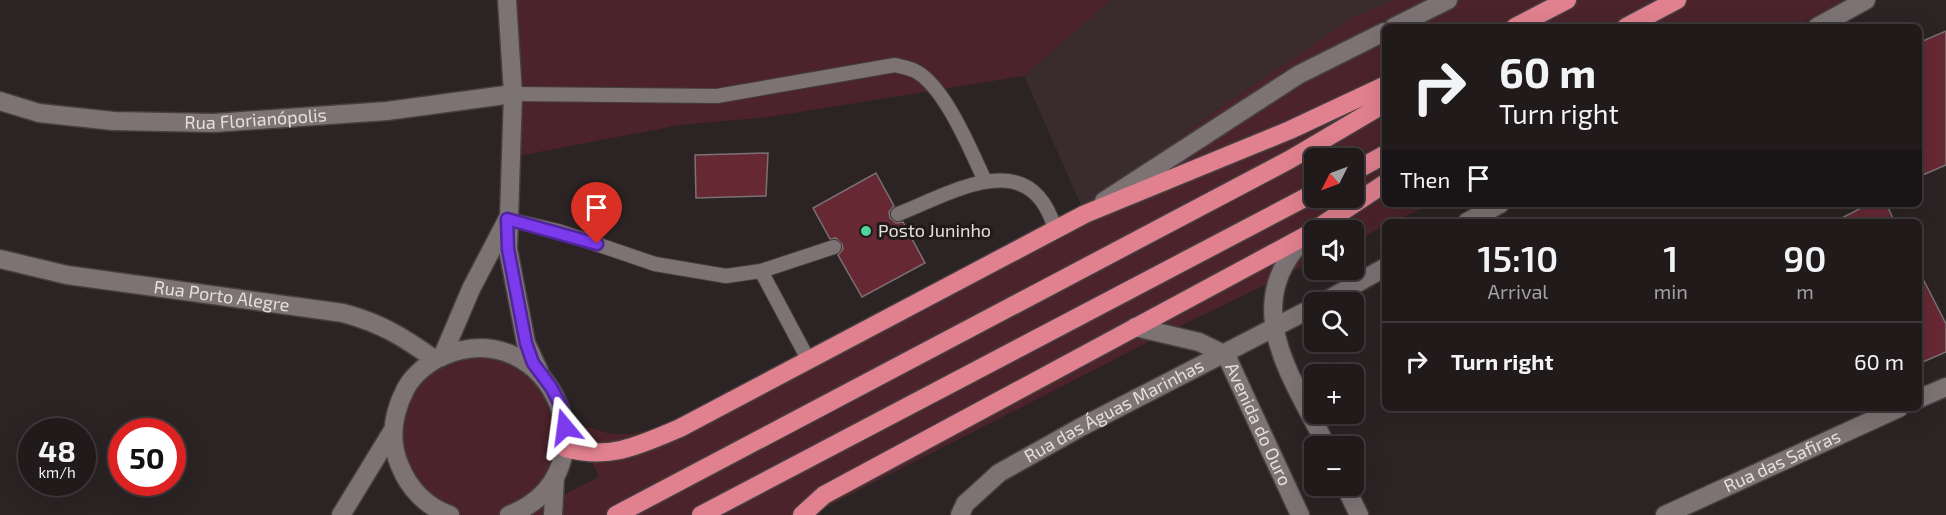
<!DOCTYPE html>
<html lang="en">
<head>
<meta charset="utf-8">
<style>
  :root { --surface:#201a1b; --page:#2d2728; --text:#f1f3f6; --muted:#a2a1a3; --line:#3d383a }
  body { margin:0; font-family:"Exo 2",sans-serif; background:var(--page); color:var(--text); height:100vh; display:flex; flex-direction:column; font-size:22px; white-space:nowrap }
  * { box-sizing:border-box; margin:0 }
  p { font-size:20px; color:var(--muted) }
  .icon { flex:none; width:33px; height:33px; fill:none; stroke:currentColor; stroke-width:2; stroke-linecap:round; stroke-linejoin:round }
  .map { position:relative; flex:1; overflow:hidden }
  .details { position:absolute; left:1382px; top:219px; width:540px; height:192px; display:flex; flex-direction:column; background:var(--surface); border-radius:9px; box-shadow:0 6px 24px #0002,0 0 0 2px var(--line) }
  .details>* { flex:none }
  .hud { position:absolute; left:1382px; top:24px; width:540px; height:183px; border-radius:9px; box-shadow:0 6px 24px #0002,0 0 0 2px var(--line); background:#201a1b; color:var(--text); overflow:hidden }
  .needle { width:39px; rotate:228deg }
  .tools { position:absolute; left:1304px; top:148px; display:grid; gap:12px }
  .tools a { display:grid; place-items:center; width:60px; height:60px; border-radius:9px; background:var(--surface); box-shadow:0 6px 24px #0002,0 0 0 2px var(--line); font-size:30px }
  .speed { position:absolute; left:18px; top:418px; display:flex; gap:12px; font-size:30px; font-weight:700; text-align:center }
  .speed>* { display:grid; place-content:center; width:78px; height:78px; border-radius:50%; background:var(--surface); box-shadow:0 6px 24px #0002,0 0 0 2px var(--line); line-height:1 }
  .speed small { font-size:15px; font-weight:400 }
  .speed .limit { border:9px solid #d22; background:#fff; color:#111 }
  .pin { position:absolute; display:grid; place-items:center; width:51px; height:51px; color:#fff; margin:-62px -26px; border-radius:50% 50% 50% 0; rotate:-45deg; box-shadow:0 0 6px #0007 }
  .pin .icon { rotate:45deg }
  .me { position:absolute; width:66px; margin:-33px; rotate:344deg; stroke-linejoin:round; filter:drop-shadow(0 0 4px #0008) }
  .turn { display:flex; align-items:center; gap:21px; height:126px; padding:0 18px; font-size:27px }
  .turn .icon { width:78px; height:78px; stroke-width:2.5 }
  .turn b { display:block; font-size:42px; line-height:51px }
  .then { display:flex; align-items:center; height:57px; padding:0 18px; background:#0003; gap:12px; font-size:22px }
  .eta { display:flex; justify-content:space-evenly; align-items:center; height:102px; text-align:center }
  .eta b { font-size:36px; font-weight:600; line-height:42px }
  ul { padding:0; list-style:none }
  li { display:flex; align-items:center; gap:18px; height:78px; padding:0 18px; border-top:2px solid var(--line) }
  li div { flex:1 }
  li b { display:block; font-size:22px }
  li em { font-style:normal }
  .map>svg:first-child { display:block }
</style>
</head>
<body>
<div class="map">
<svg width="1946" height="515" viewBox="0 0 1946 515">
  <rect width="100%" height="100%" fill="#2b2324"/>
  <path fill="#3a2c2e" d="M1111 0H1395L1354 18 1211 114 1085 214 1024 76Z"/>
  <path fill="#4c232a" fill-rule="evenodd" d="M507 0H1111L1024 76 769 117 680 125 518 156Z
    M1395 0H1850L1794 27H1384V204H1430L1394 222H1384V226L1353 242V231H1314V261L1164 334 811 515H523L599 477 574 423 611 434H632L694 420 1085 214 1211 114 1354 17ZM1314 159H1353V198H1314Z
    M485 351 513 358 551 387 562 447 529 502 500 515H458L414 486 399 457 402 400 435 365Z"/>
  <path fill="#662934" stroke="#7b7172" stroke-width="1.5" d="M1946 31V165L1918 177V43Z
    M768 153 766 196 696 198 695 155Z
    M876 173 894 206 889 212 890 218 896 223 903 222 925 263 862 297 838 255 843 249 842 244 836 238 830 239 813 208Z
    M1869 204H1886L1895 222H1834Z
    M1918 269 1946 324V352L1918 364Z"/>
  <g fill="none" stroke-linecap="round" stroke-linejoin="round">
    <g stroke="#453f3f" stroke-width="16">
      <path id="lane" d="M513 94 717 96 895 65C902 67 911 68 917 72 946 89 971 151 985 181
        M898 214C954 192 1030 144 1055 229
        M507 219 558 231 655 264 726 276 761 271 834 247
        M761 271 808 359"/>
    </g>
    <g stroke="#453f3f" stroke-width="21">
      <g id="street">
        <path d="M1394 27 1448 0"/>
        <path d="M1817 27 1866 0"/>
        <path id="s1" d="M0 101 39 113 113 121 214 123 387 111 513 94"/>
        <path d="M1104 201 1298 75 1384 32"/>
        <path d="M1467 222 1500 204"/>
        <path id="s2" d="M0 259 67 275 343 313C380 323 402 336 434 359"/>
        <path d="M1322 303 1384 268"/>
        <path d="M1918 399 1946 387"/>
        <path id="s3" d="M960 515 965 504 999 473 1081 427 1314 307"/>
        <path id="s4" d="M1665 515 1899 408"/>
      </g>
    </g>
    <g stroke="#453f3f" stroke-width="21">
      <g id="secondary">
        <path d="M507 0 513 94 508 249 526 343 539 371"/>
        <path d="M1304 239C1238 307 1293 378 1327 447"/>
        <path id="s5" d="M1135 327 1199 342 1226 355 1300 515"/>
        <path d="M442 357 471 289 507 220"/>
        <path d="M1345 486 1359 515"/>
        <path d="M341 515 393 430"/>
        <path d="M450 515C427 507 409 489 400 466 388 439 393 413 406 388 414 374 429 362 443 356 552 311 618 473 509 515"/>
        <path d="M553 515 555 477"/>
      </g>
    </g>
    <g stroke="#453f3f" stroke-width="21">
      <path id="highway" d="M1515 27 1567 0
        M1626 27 1677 0
        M1353 172 1384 155
        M565 448C610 460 638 446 680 428L1085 214 1290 130 1384 86
        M616 515 1289 160 1384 104
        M701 515 1314 193
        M802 515 824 495 1307 235 1384 184"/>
    </g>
    <use href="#lane" stroke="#7d7374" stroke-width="14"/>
    <use href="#street" stroke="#7d7374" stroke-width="18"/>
    <use href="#secondary" stroke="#7d7374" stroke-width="18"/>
    <use href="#highway" stroke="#e1808e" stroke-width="18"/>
  </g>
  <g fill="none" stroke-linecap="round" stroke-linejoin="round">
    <g stroke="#51269a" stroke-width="15">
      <path id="route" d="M565 427 561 406 551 387 533 363 526 343 508 249 507 219 597 244"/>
    </g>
    <use href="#route" stroke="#7c3aed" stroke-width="10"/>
  </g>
  <circle fill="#4ed39a" stroke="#211a1b" stroke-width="2" cx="866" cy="231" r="6"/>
  <g text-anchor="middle" stroke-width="6" stroke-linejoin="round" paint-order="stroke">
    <g font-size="18" fill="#e4dfdf" stroke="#211a1b">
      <text dy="6" stroke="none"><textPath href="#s1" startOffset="258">Rua Florianópolis</textPath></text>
      <text dy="6" stroke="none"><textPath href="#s2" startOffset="225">Rua Porto Alegre</textPath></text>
      <text dy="6" stroke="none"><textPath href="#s3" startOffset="189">Rua das Águas Marinhas</textPath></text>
      <text dy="6" stroke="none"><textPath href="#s5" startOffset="172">Avenida do Ouro</textPath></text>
      <text dy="6" stroke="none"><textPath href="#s4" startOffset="129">Rua das Safiras</textPath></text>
    </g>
    <g font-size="18" fill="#e4dfdf" stroke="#211a1b" text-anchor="start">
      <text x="878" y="237">Posto Juninho</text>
    </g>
  </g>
</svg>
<div class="tools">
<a><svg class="needle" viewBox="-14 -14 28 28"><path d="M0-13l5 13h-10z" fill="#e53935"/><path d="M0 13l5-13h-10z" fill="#a2a1a3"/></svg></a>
<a><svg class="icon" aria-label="sound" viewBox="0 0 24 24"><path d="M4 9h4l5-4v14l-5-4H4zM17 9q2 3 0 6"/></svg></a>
<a><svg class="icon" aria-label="search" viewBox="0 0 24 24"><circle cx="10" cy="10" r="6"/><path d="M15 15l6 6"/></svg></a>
<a>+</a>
<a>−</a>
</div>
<div class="speed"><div>48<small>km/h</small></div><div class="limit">50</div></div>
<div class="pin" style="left:597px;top:244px;background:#d93025"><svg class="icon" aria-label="arrive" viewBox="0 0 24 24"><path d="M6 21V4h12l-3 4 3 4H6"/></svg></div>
<svg class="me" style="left:565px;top:427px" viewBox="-20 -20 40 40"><path d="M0-17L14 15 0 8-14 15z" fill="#7c3aed" stroke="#fff" stroke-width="4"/></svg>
<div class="hud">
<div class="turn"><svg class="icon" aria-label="right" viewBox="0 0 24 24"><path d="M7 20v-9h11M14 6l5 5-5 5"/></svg><div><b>60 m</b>Turn right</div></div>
<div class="then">Then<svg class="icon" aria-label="arrive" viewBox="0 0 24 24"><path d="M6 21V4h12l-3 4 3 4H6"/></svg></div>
</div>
<section class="details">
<div class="eta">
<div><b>15:10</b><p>Arrival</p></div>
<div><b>1</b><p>min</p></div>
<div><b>90</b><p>m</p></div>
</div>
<ul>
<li><svg class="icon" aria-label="right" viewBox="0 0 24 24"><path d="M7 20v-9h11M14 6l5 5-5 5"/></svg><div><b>Turn right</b></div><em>60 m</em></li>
</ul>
</section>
</div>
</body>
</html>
